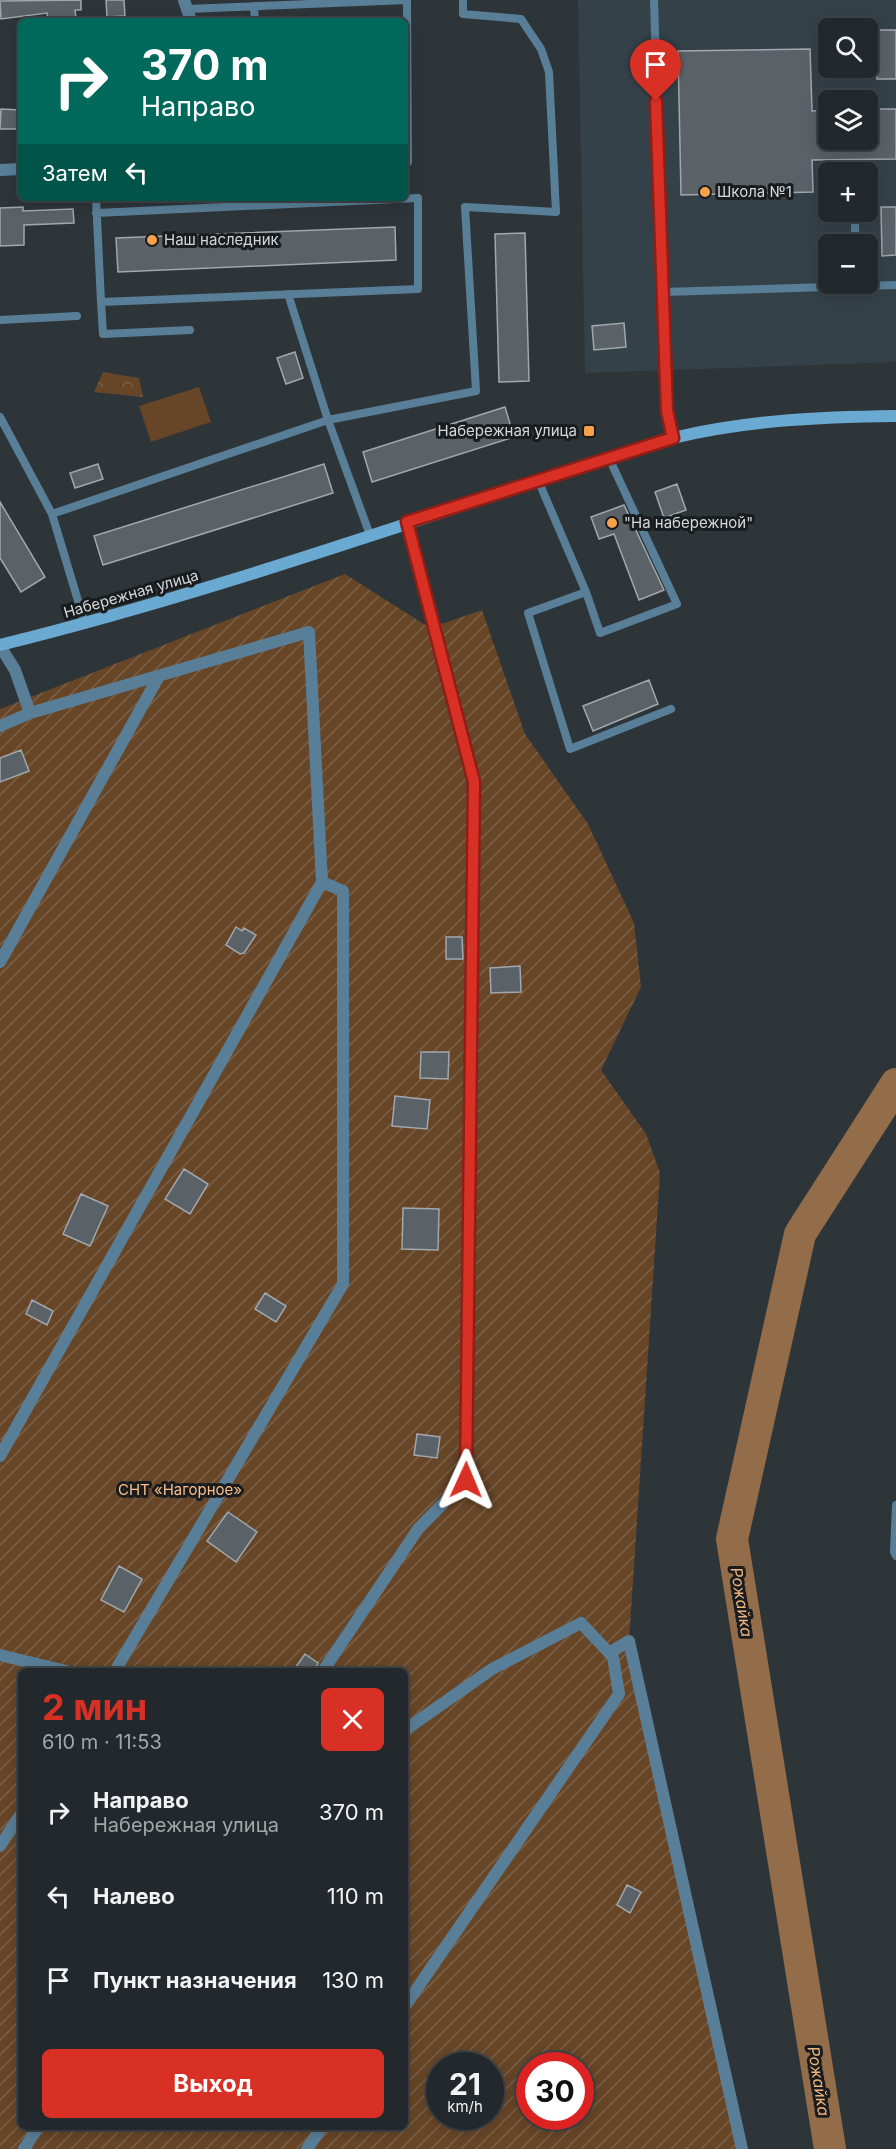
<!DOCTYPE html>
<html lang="ru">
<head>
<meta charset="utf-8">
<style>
  :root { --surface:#22282b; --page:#2e3437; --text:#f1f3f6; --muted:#a2a6a9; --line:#3f4447; --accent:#d93025 }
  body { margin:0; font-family:Inter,sans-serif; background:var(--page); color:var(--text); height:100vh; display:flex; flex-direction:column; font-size:22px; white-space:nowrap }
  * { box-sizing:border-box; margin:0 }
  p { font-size:20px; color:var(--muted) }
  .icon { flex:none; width:33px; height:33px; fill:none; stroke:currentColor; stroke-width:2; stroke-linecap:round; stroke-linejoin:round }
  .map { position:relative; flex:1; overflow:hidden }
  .details { position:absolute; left:18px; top:1668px; width:390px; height:462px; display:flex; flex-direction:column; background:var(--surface); border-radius:9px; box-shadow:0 3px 15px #0003,0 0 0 2px var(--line) }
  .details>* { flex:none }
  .hud { position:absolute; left:18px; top:18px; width:390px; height:183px; border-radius:9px; box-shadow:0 3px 15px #0003,0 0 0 2px var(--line); background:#00695c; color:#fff; overflow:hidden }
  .controls { position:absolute; left:818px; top:18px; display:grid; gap:12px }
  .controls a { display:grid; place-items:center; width:60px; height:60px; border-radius:9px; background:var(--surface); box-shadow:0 3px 15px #0003,0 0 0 2px var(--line); font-size:30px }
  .speed { position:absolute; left:426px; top:2052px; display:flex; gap:12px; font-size:30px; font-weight:700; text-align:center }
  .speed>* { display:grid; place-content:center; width:78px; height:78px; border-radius:50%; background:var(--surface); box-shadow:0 3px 15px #0003,0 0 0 2px var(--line); line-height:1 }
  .speed small { font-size:15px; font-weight:400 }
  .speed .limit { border:9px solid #d22; background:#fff; color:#111 }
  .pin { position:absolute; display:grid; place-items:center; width:51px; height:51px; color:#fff; margin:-62px -26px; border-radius:50% 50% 50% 0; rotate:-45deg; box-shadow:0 0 6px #0007 }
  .pin .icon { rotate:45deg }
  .me { position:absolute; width:66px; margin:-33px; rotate:1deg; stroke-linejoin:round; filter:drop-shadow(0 0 4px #0008) }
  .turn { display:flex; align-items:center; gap:21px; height:126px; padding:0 24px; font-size:27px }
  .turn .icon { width:78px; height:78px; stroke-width:2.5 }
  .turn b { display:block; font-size:42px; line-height:51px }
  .then { display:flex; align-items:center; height:57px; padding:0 24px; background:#0003; gap:12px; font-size:22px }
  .round { display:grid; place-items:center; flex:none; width:63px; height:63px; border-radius:9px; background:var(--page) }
  .summary { display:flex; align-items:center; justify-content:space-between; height:102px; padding:0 24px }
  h1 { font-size:36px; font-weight:700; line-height:45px; color:var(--accent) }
  .button { display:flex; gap:12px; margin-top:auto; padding:12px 24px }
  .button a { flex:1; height:69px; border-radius:9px; background:var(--accent); color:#fff; font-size:24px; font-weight:700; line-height:69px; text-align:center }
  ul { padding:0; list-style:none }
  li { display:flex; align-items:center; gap:18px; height:84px; padding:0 24px }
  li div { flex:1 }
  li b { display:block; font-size:22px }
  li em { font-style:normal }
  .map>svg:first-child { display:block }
</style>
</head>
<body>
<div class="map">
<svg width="896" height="2149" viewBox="0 0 896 2149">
  <defs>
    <pattern id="park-crowns" width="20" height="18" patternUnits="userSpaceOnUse" patternTransform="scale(1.5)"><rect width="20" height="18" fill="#674628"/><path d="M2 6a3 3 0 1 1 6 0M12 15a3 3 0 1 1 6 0" fill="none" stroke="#7c6047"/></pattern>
    <pattern id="garden-furrows" width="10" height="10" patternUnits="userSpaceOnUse" patternTransform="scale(1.5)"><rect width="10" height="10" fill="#674628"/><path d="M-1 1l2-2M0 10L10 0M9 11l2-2" fill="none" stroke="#7c6047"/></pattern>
  </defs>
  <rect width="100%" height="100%" fill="#2e3539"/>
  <path fill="#354149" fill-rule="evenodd" d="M578 0H896V362L585 373ZM828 28H867V68H828ZM828 100H867V140H828ZM828 172H867V212H828ZM828 244H867V284H828Z"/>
  <path fill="url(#park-crowns)" d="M103 372 139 378 143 397 94 392Z"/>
  <path fill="url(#garden-furrows)" fill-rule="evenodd" d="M345 574 430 628 482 610 525 734 588 824 634 923 641 987 601 1070 646 1134 660 1173 629 1641 745 2149H0V709ZM21 1671H405V2127H21ZM440 2066H490V2116H440ZM530 2066H580V2116H530Z"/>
  <path fill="#674628" d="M199 387 211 422 151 442 139 406Z"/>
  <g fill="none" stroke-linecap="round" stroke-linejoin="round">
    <path stroke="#936c49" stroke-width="32" d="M830 2149 732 1539 800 1234 896 1084"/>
  </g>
  <path fill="#5b6267" stroke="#a0a8ad" stroke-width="1.5" d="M81 0V10H75L76 18 48 21 47 13 1 19 0 1Z
    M106 0H124L125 16 107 17Z
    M876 30H896V79H877Z
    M810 49 812 111 828 110V140H867V109H896V159L812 160 813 192 681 195 678 51Z
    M1 109 21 110V129H0Z
    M23 207V211L73 209 74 223 24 225V245L0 246V208Z
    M881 207H896V255L882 256Z
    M395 227 396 260 118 272 116 238Z
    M525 233 529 381 499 382 495 234Z
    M624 323 626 347 594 350 592 326Z
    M295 352 303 378 286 384 277 358Z
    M505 407 514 437 372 482 363 452Z
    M98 464 103 479 75 488 70 473Z
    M324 464 333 493 103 565 94 536Z
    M677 484 686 510 664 518 655 492Z
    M0 502 45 577 21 592 0 558Z
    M624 505 664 590 639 600 614 534 599 539 591 517Z
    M649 680 658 704 593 731 583 706Z
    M21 750 29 771 0 782V758Z
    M236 927 242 931 244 928 256 935 244 953 240 954 226 945Z
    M446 937H462L463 959H446Z
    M520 966 521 992 491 993 490 968Z
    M421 1052H449L448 1079 420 1078Z
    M395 1096 430 1100 427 1129 392 1126Z
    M184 1169 208 1184 190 1214 165 1199Z
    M81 1194 108 1206 90 1246 63 1234Z
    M403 1208 439 1209 438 1250 402 1249Z
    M265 1293 286 1306 276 1322 255 1309Z
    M32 1300 53 1311 47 1325 26 1314Z
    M417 1434 440 1437 437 1458 414 1455Z
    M228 1512 257 1532 236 1562 207 1541Z
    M119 1566 142 1579 124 1612 101 1600Z
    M305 1654 318 1663 315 1671H293Z
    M627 1885 641 1892 630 1913 617 1905Z"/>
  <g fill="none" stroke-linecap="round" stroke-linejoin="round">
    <path stroke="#597f98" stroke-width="8" d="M654 0 663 292
      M254 6 255 21
      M187 9 407 0 408 162H405
      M96 198 101 302 418 289V198L96 213
      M855 244V212
      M288 294 328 420 476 391 465 207 556 212 549 72 541 49 521 19 463 14V0
      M101 302 103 334 190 330
      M0 320 77 316
      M0 417 52 514 328 420 370 535
      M673 438 667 411 663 292 896 285
      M538 480 586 592 600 633 677 604 609 458
      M52 514 85 624
      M586 592 528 613 570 749 671 709
      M896 1505 894 1552 896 1556"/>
    <path stroke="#597f98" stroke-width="12" d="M184 0 191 21
      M0 170 21 169
      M0 646 15 670 30 713
      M0 726 30 713 309 632 322 882 0 1456
      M0 962 159 676
      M609 1653 629 1641 742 2149
      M0 1655 66 1671
      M115 1671 343 1284V891L322 882
      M323 1671 418 1529 466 1480 474 782 407 522
      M405 1730 492 1669 581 1623 613 1657 619 1694 405 2006
      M0 1846 21 1814
      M24 2149 38 2127
      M307 2149 322 2127"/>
    <path stroke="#6aa9d1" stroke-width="12" d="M0 645C228 589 449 507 673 438 747 420 820 417 896 416"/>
  </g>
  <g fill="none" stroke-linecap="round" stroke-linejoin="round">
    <g stroke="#8d1f18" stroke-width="15">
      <path id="route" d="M466 1480 474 782 407 522 673 438 667 411 656 101"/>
    </g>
    <use href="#route" stroke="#d93025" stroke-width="10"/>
  </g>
  <g fill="#f8a14a" stroke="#191c1e" stroke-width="2">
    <circle cx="705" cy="192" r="6"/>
    <circle cx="152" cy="240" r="6"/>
    <rect x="583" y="425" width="12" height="12" rx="3"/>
    <circle cx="612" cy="523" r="6"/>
  </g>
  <g text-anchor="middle" stroke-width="6" stroke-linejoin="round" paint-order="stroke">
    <g font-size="15" fill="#d3d7da" stroke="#191c1e" text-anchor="start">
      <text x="717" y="197">Школа №1</text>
      <text x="164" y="245">Наш наследник</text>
      <text x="577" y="436" text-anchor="end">Набережная улица</text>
      <text x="624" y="528">"На набережной"</text>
    </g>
    <g font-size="15" fill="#d3d7da" stroke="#191c1e">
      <text transform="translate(131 594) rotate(-16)" y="5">Набережная улица</text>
    </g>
    <g font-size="15" fill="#fabd87" stroke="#191c1e">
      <text x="180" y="1495">СНТ «Нагорное»</text>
    </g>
    <g font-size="16" font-style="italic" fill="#efb37c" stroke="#191c1e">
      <text transform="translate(742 1602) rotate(81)" y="6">Рожайка</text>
      <text transform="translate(819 2081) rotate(81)" y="6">Рожайка</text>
    </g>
  </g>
</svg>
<div class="controls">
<a><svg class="icon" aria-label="search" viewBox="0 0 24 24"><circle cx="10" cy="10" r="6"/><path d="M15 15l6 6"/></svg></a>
<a><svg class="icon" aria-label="layers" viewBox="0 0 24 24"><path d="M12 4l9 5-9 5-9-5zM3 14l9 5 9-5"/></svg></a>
<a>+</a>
<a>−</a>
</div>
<div class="speed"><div>21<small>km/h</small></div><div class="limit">30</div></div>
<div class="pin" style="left:656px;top:101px;background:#d93025"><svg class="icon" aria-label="arrive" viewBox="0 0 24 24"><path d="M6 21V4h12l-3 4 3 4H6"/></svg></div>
<svg class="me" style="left:466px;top:1480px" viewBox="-20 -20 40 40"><path d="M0-17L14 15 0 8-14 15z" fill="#d93025" stroke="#fff" stroke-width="4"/></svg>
<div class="hud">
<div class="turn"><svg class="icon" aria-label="right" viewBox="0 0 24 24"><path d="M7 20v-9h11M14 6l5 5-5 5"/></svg><div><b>370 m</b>Направо</div></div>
<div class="then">Затем<svg class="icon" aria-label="left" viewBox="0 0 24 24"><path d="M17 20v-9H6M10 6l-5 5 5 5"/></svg></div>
</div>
<section class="details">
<div class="summary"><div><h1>2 мин</h1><p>610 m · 11:53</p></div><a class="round" style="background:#d93025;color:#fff"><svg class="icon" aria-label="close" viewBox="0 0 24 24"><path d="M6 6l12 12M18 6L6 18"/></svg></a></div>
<ul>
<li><svg class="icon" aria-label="right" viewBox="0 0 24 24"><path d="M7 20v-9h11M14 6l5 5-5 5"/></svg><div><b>Направо</b><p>Набережная улица</p></div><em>370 m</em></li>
<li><svg class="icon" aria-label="left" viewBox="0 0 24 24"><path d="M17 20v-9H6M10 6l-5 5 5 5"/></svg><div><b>Налево</b></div><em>110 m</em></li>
<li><svg class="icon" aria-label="arrive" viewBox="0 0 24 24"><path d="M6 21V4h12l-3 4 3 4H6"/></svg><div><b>Пункт назначения</b></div><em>130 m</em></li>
</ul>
<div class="button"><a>Выход</a></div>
</section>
</div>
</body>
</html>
